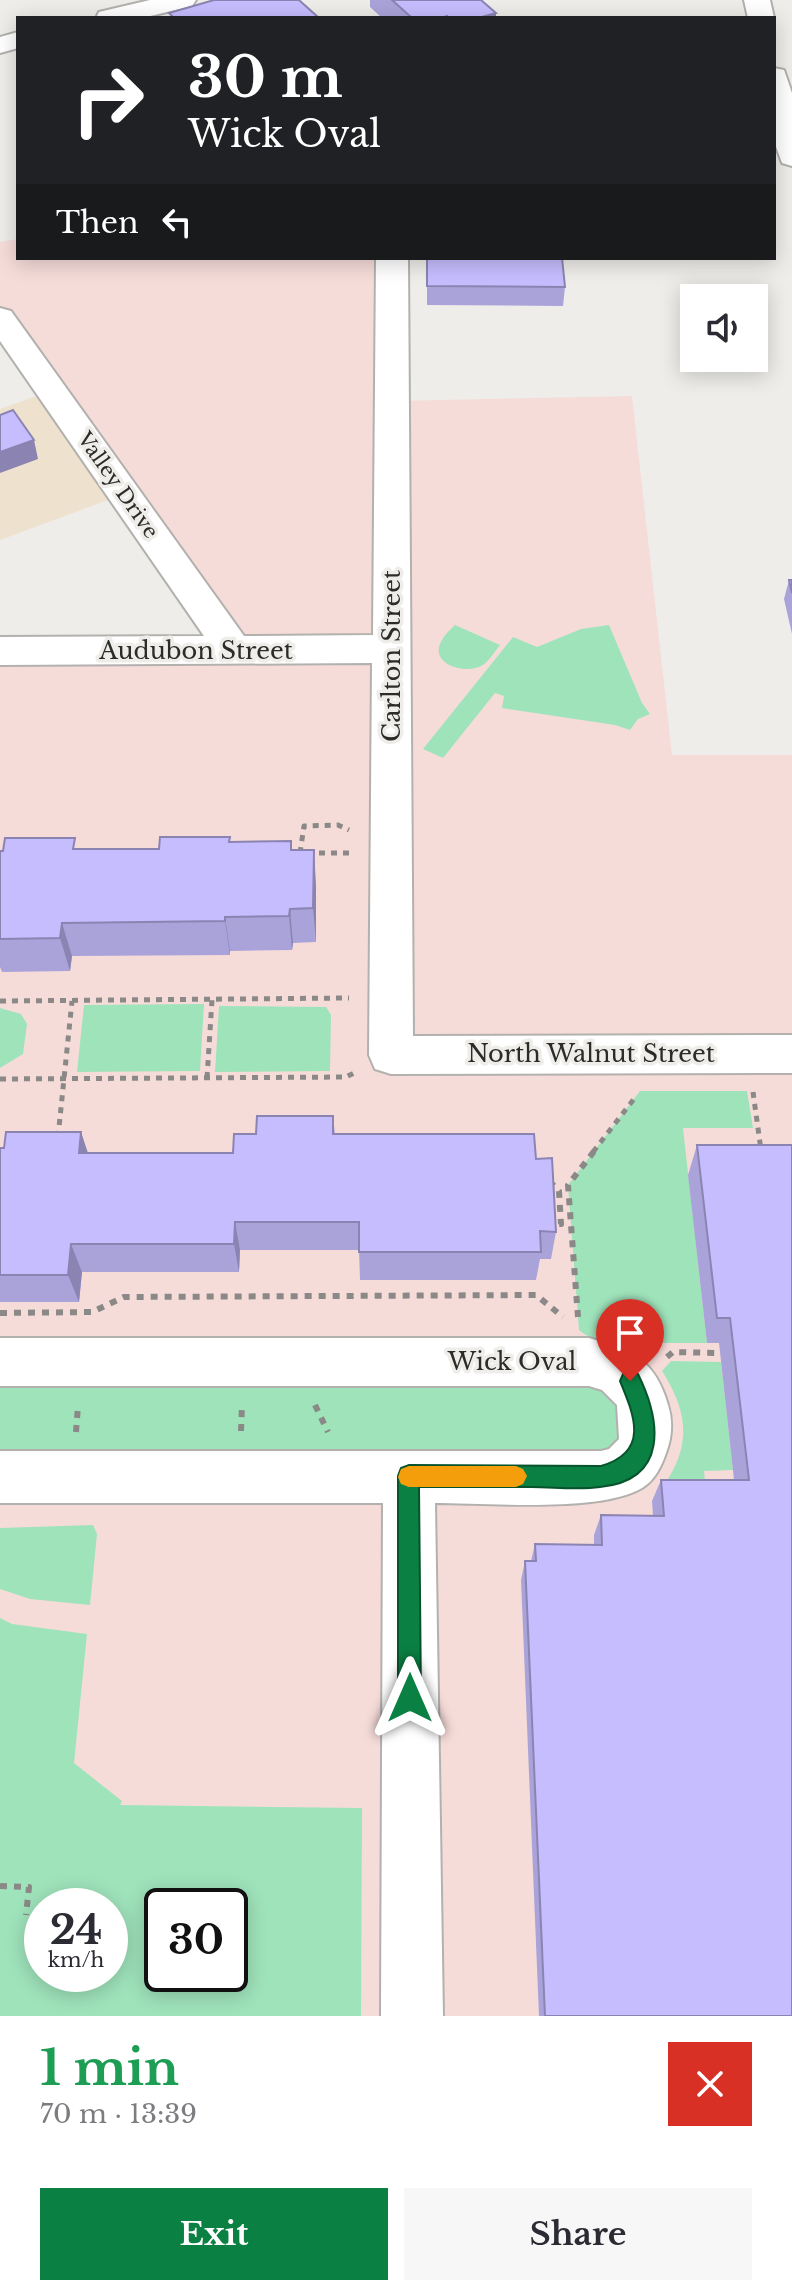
<!DOCTYPE html>
<html lang="en">
<head>
<meta charset="utf-8">
<style>
  :root { --surface:#fff; --page:#f7f7f7; --text:#2b2b33; --muted:#7c7c81; --accent:#0b8043 }
  body { margin:0; font-family:"Libre Baskerville",serif; background:var(--page); color:var(--text); height:100vh; display:flex; flex-direction:column; font-size:30px; white-space:nowrap }
  * { box-sizing:border-box; margin:0 }
  p { font-size:26px; color:var(--muted) }
  .icon { flex:none; width:44px; height:44px; fill:none; stroke:currentColor; stroke-width:2; stroke-linecap:round; stroke-linejoin:round }
  .map { position:relative; height:2016px; overflow:hidden }
  .panel { display:flex; flex-direction:column; background:var(--surface); flex:1 }
  .panel>* { flex:none }
  .hud { position:absolute; left:16px; top:16px; width:760px; height:244px; border-radius:0px; box-shadow:0 4px 20px #0003; background:#202124; color:#fff; overflow:hidden }
  .tools { position:absolute; left:680px; top:284px; display:grid; gap:16px }
  .tools a { display:grid; place-items:center; width:88px; height:88px; border-radius:0px; background:var(--surface); box-shadow:0 4px 20px #0003; font-size:40px }
  .speed { position:absolute; left:24px; top:1888px; display:flex; gap:16px; font-size:40px; font-weight:700; text-align:center }
  .speed>* { display:grid; place-content:center; width:104px; height:104px; border-radius:50%; background:var(--surface); box-shadow:0 4px 20px #0003; line-height:1 }
  .speed small { font-size:20px; font-weight:400 }
  .speed .limit { border:4px solid #111; border-radius:12px; background:#fff; color:#111 }
  .pin { position:absolute; display:grid; place-items:center; width:68px; height:68px; color:#fff; margin:-82px -34px; border-radius:50% 50% 50% 0; rotate:-45deg; box-shadow:0 0 8px #0007 }
  .pin .icon { rotate:45deg }
  .me { position:absolute; width:88px; margin:-44px; rotate:0deg; stroke-linejoin:round; filter:drop-shadow(0 0 6px #0008) }
  .turn { display:flex; align-items:center; gap:28px; height:168px; padding:0 40px; font-size:36px }
  .turn .icon { width:104px; height:104px; stroke-width:2.5 }
  .turn b { display:block; font-size:56px; line-height:68px }
  .then { display:flex; align-items:center; height:76px; padding:0 40px; background:#0003; gap:16px; font-size:30px }
  .round { display:grid; place-items:center; flex:none; width:84px; height:84px; border-radius:0px; background:var(--page) }
  .head { display:flex; align-items:center; justify-content:space-between; height:136px; padding:0 40px }
  h1 { font-size:48px; font-weight:700; line-height:60px; color:#1e9e55 }
  .action { display:flex; gap:16px; margin-top:auto; padding:16px 40px }
  .action a { flex:1; height:92px; border-radius:0px; background:var(--accent); color:#fff; font-size:32px; font-weight:700; line-height:92px; text-align:center }
  .action a+a { background:var(--page); color:var(--text) }
  .map>svg:first-child { display:block }
</style>
</head>
<body>
<div class="map">
<svg width="792" height="2016" viewBox="0 0 792 2016">
  <rect width="100%" height="100%" fill="#eeede9"/>
  <path fill="#eee1cd" d="M51 391 124 494 0 540V409Z"/>
  <path fill="#f6dcd9" fill-rule="evenodd" d="M18 239V258H395L394 401 632 396 672 755H792V2016H0V651L234 652 0 318V242ZM42 1906H110V1974H42ZM162 1906H230V1974H162Z"/>
  <path fill="#9fe3bb" fill-rule="evenodd" d="M455 625 500 645C495 651 490 660 483 665 466 676 427 664 442 640 445 634 451 629 455 625Z
    M609 625 642 703 650 714 638 719 630 730 615 725 502 708 504 696 495 693 443 758 423 749 513 637 537 647 581 629Z
    M204 1004 200 1071 77 1072 84 1005Z
    M219 1006 326 1007 331 1015 330 1071 215 1072Z
    M0 1008 21 1014 27 1024 23 1054 0 1068Z
    M640 1091H747L753 1128H683L707 1343H658L638 1358C621 1341 596 1345 579 1330L568 1185Z
    M671 1361 721 1362 733 1470 704 1471 707 1502 652 1501C689 1456 694 1421 662 1371Z
    M0 1362 618 1372 640 1454 0 1477Z
    M93 1525 97 1534 90 1605 30 1599 0 1589V1528Z
    M0 1618 12 1624 87 1634 74 1763 122 1801 120 1805 362 1808 361 2016H0ZM42 1906H110V1974H42ZM230 1906V1974H162V1906Z"/>
  <g fill="none" stroke-linecap="round" stroke-linejoin="round">
    <g stroke="#b3b1ae" stroke-width="4">
      <path id="minor" d="M150 0H196L192 6 142 18H96L99 12Z
        M744 0H770L774 18H748Z
        M18 32V48L0 53V37Z
        M774 68 784 70 792 93V166L782 163 774 141Z
        M376 258H408L413 1036 792 1035V1073L391 1074 375 1069 369 1055 372 663 0 665V637L204 636 0 341V308L11 311 244 636 373 635Z
        M0 1338H589C631 1350 655 1359 668 1405 673 1421 672 1437 666 1453 661 1467 655 1480 642 1488 600 1513 487 1503 435 1503L443 2016H381L383 1503H0V1451H601L609 1449 619 1439 617 1405 602 1390 589 1386H0Z"/>
    </g>
    <path stroke="#8a8987" stroke-width="5" stroke-dasharray="6 6" stroke-linecap="butt" d="M300 853 304 826 338 825 349 830
      M307 853H349
      M0 1001 349 998
      M207 1078 212 1000
      M0 1079 346 1077 354 1073
      M753 1092 761 1150
      M58 1137 72 1001
      M593 1152 637 1095"/>
    <path stroke="#8a8987" stroke-width="6" stroke-dasharray="7 7" stroke-linecap="butt" d="M549 1181 559 1191 561 1224H550
      M0 1313 92 1312 124 1297 536 1295 563 1317
      M578 1317 568 1185 595 1150
      M667 1357 673 1352 720 1353
      M315 1405 328 1432
      M241 1431 242 1405
      M76 1432 78 1406
      M0 1886 29 1887 26 1915"/>
    <use href="#minor" fill="#fff" fill-rule="evenodd"/>
  </g>
  <path fill="#aaa3da" d="M370 0H481L496 13V18H382L370 7Z
    M427 259 565 287 563 306 427 305Z
    M789 580H792V634L784 599Z
    M291 841 292 850 316 885V942L293 943 292 950 230 951V955L72 956 70 971 2 972 0 967V851L159 849 230 842Z
    M333 1116 335 1134 536 1159 556 1232 551 1259H540L536 1280H360L359 1250H240L239 1272H82L79 1302H0V1148L81 1132 87 1153H233L256 1134Z
    M697 1145H792V2016H539L521 1580 525 1561H531L535 1544 594 1545V1535L601 1515 653 1516 652 1501 661 1480H734L719 1343H707L688 1175Z"/>
  <path fill="#8b84b2" d="M496 13V18H478Z
    M34 440 38 459 0 473V452Z
    M314 850 316 885V942L313 908Z
    M290 909 293 943 292 950 289 916Z
    M225 917 230 951V955L225 921Z
    M62 923 72 956 70 971 60 938Z
    M81 1132 91 1162 79 1153Z
    M235 1222 240 1250 239 1272 234 1244Z
    M71 1244 82 1272 79 1302 68 1275Z"/>
  <path fill="#c6bdfe" stroke="#8b84b2" stroke-width="2" d="M214 0H299L319 18H174L169 13Z
    M392 0H481L496 13 478 18H449L447 16 442 18H412Z
    M440 258H562L565 287 427 286V259Z
    M13 410 34 440 0 452V415Z
    M789 580H792V593Z
    M160 837H230L229 842 291 841V850H314L313 908 290 909 289 916 225 917V921L62 923 60 938 0 939V851H3L5 838H75L73 849H159Z
    M257 1116H333V1134H534L536 1159 552 1158 556 1232 540 1231 541 1252H359V1222H235L234 1244H71L68 1275H0V1148H4L6 1132H81L79 1153H233L234 1134H256Z
    M697 1145H792V2016H545L525 1561H536L535 1544 602 1545 601 1515 664 1516 661 1480H749L730 1318H717Z"/>
  <path fill="#0b8043" stroke="#07532c" stroke-width="2" d="M630 1371 638 1374C661 1421 669 1480 600 1487 578 1490 554 1487 531 1487 494 1487 457 1487 419 1487L421 1698 418 1707 410 1710 402 1707 398 1698V1476L401 1468 409 1465 601 1466C649 1452 635 1417 620 1381L623 1374Z"/>
  <path fill="#f59e0b" d="M409 1466H516L523 1469 527 1476 523 1484 516 1487H409L401 1484 398 1477 401 1469Z"/>
  <g text-anchor="middle" stroke-width="7" stroke-linejoin="round" paint-order="stroke">
    <g font-size="20" fill="#2b2b2a" stroke="#eeede9">
      <text transform="translate(118 485) rotate(55)" y="7">Valley Drive</text>
    </g>
    <g font-size="24" fill="#2b2b2a" stroke="#eeede9">
      <text x="196" y="659">Audubon Street</text>
      <text transform="translate(392 656) rotate(-90)" y="8">Carlton Street</text>
      <text x="591" y="1062">North Walnut Street</text>
      <text x="512" y="1370">Wick Oval</text>
    </g>
  </g>
</svg>
<div class="tools">
<a><svg class="icon" aria-label="sound" viewBox="0 0 24 24"><path d="M4 9h4l5-4v14l-5-4H4zM17 9q2 3 0 6"/></svg></a>
</div>
<div class="speed"><div>24<small>km/h</small></div><div class="limit">30</div></div>
<div class="pin" style="left:630px;top:1381px;background:#d93025"><svg class="icon" aria-label="arrive" viewBox="0 0 24 24"><path d="M6 21V4h12l-3 4 3 4H6"/></svg></div>
<svg class="me" style="left:410px;top:1698px" viewBox="-20 -20 40 40"><path d="M0-17L14 15 0 8-14 15z" fill="#0b8043" stroke="#fff" stroke-width="4"/></svg>
<div class="hud">
<div class="turn"><svg class="icon" aria-label="right" viewBox="0 0 24 24"><path d="M7 20v-9h11M14 6l5 5-5 5"/></svg><div><b>30 m</b>Wick Oval</div></div>
<div class="then">Then<svg class="icon" aria-label="left" viewBox="0 0 24 24"><path d="M17 20v-9H6M10 6l-5 5 5 5"/></svg></div>
</div>
</div>
<section class="panel">
<div class="head"><div><h1>1 min</h1><p>70 m · 13:39</p></div><a class="round" style="background:#d93025;color:#fff"><svg class="icon" aria-label="close" viewBox="0 0 24 24"><path d="M6 6l12 12M18 6L6 18"/></svg></a></div>
<div class="action"><a>Exit</a><a>Share</a></div>
</section>
</body>
</html>
